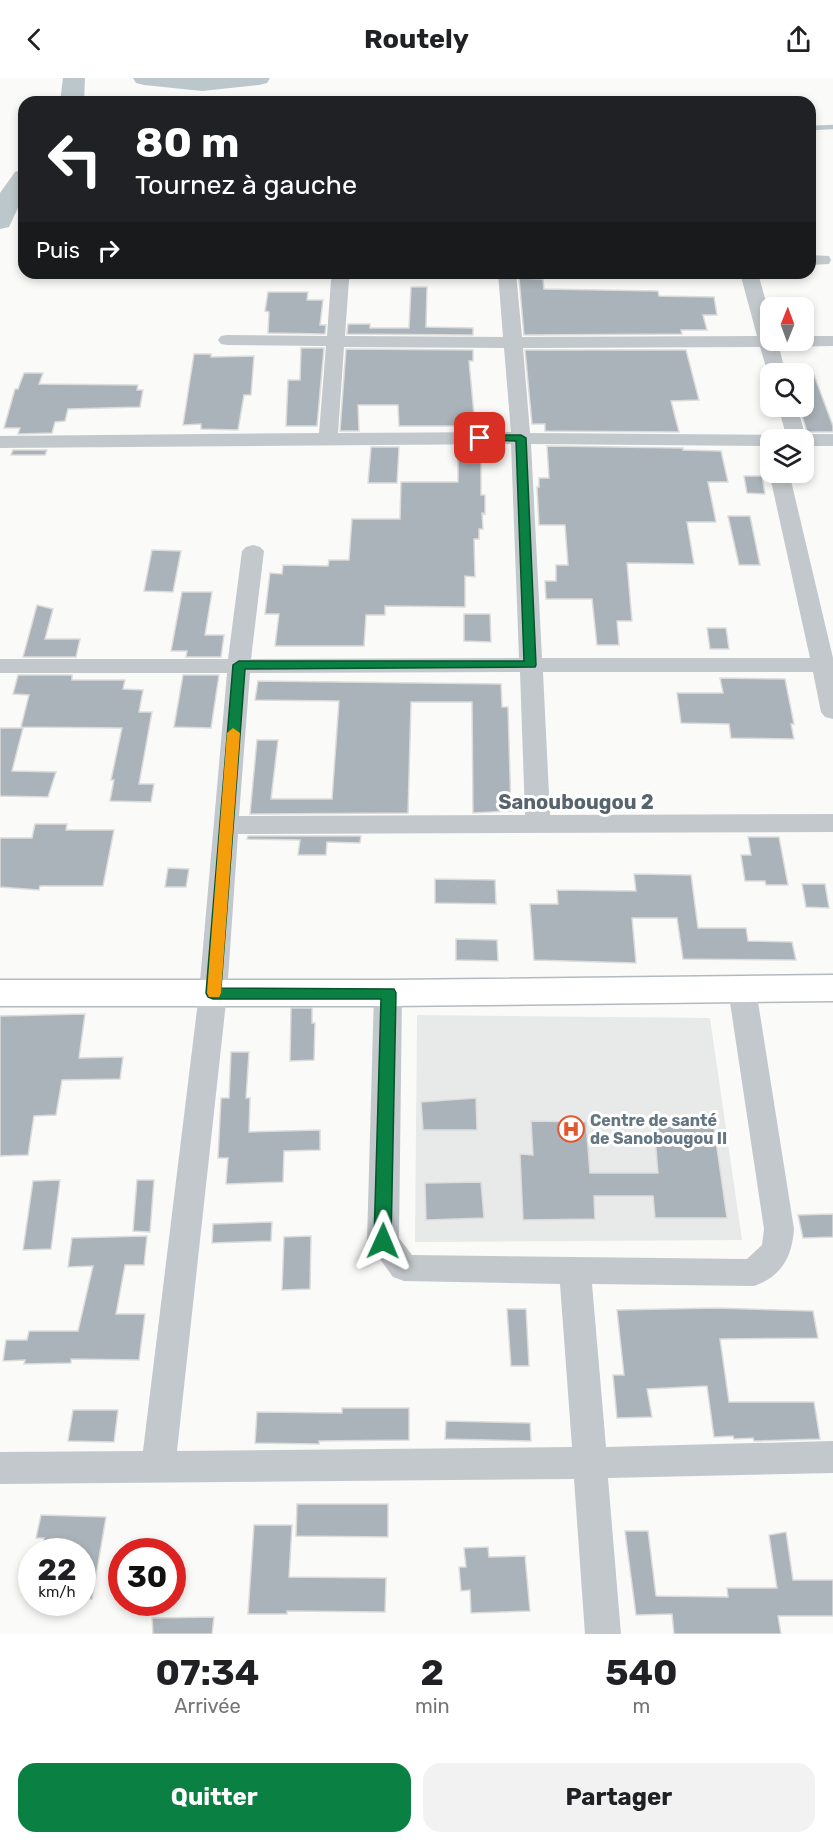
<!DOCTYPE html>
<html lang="fr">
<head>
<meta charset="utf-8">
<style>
  :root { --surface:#fff; --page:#f2f2f2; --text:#202124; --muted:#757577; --accent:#0b8043 }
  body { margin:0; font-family:Rubik,sans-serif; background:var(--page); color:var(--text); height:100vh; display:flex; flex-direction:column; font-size:22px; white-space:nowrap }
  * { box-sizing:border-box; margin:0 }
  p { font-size:20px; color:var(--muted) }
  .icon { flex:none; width:33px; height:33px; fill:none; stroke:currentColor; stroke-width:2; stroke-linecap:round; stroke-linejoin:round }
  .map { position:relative; height:1556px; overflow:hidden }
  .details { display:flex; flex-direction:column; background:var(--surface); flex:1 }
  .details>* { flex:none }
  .hud { position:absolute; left:18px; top:18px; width:798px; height:183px; border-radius:18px; box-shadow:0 3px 9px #0003; background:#202124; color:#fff; overflow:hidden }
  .needle { width:39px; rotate:1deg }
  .tools { position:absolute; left:760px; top:219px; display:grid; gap:12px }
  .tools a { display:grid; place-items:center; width:54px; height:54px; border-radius:12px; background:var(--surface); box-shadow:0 3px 9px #0003; font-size:30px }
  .speed { position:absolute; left:18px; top:1460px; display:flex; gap:12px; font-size:30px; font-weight:700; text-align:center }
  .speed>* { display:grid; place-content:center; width:78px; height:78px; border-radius:50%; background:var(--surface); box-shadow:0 3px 9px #0003; line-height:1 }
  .speed small { font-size:15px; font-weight:400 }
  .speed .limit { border:9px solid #d22; background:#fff; color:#111 }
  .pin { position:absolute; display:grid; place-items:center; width:51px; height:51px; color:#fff; margin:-26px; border-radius:12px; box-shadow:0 3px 9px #0006 }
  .me { position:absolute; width:66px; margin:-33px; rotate:1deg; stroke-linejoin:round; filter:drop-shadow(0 0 4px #0008) }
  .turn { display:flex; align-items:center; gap:21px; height:126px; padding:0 18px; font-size:27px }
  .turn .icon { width:78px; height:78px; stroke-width:2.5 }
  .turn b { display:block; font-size:42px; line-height:51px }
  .then { display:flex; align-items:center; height:57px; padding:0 18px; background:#0003; gap:12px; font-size:22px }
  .eta { display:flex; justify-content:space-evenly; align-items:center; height:102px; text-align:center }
  .eta b { font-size:36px; font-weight:700; line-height:42px }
  .cta { display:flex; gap:12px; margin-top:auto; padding:12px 18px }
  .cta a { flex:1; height:69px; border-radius:18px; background:var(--accent); color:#fff; font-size:24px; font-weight:700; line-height:69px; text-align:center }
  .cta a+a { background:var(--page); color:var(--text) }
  header { display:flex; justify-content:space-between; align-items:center; height:78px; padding:0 18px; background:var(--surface); font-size:27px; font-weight:700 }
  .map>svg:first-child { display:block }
</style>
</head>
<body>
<header><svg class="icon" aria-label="back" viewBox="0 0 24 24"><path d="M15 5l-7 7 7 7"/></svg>Routely<svg class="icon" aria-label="share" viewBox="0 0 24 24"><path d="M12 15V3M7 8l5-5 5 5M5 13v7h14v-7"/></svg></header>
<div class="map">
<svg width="833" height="1556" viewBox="0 0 833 1556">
  <rect width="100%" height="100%" fill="#fafaf8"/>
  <path fill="#e8e9e9" d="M417 937 710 940 742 1162 415 1164Z"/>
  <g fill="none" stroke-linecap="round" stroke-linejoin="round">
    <path stroke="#bbc7cb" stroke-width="4.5" d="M810 50 833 49
      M17 109 24 108"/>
    <path fill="#bbc7cb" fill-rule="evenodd" d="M63 0H85L84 24H60Z
      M133 0H270L267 5 259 7 202 13 144 7 136 5Z
      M24 91V117L9 149 0 151V115L15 94Z"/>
  </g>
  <path fill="#aab3b9" stroke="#dcdcda" stroke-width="1.5" d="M519 200 543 201 544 211 658 213 659 218 714 219 717 237H703L707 252H681L682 256 524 257Z
    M411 209H427L426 249 473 250V257L347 256 348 246H370V250H409Z
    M268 214H308L307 222H323L320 247H326L325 256 268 255 269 234 265 233Z
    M301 270H324L317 348H286L288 302H300Z
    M346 271 473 272V283H469L474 337 480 336 482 352H459V348H399L398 327H358L359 353H340Z
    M525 272H686L699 322 671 323 679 354 545 353V346H532Z
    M194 276H211V279L254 278 251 317H244L238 352 201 351V346L183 347Z
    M24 295H43L39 306 138 307 137 312H143L140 329 68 331 65 343 55 344 52 355 18 356 20 350H4L15 311H18Z
    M814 297 833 348V354H807L799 328H804V298Z
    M483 368 484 376H481V417H485V436L482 435 483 451H479V461H474L475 499 465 498V529L385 528V537H366L364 568H275L279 536H265L270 495 282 496 283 487 328 488 329 482H349L352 441H400L401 404H458V369Z
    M547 368 683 370V372L721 373 728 404H708L716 444H687L694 486 627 485 632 543H617L619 567H597L592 521H546L545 503H556V487H568L565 447H539L537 409H539V400H549Z
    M371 369H399L397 405H368Z
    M13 372H47L45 377H11Z
    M744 398H762L765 416 747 415Z
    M728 438H750L760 487H739Z
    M152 472 181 473 173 514 144 513Z
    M182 514H212L205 557H224L221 579H186L187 573H171Z
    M37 527 53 531 45 561H80L76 579H23Z
    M464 536H490L491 564 464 563Z
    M707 550H726L729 571H710Z
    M18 597H72V602H125L123 611 143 612 139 634H152L139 706H154L151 724 110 723 114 702H111L122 650 21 649 29 617 13 616Z
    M183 597H219L211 650 174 649Z
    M720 600 785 601 794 646H791L794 661 731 660 729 646 681 645 677 615H723Z
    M258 603 501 606 502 629H508L511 733 473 735 472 624H411L408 735 250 736 257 662H278L271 721H332L339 623 255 622Z
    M0 650H23L12 693 56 694 48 719 0 718Z
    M35 746H67L66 752H114L103 808H40L39 812 0 809V760H32Z
    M248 758H361L360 765 327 764 326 777H298L300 762 247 761Z
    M748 759H779L788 807H766L765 803H745L741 777H751Z
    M168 790 189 791 186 809H165Z
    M634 796 691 797 698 850H746L748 863 792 864 796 882 683 881 677 840H632L636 885 534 882 530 826H558L557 812 636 813Z
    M435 801 495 802 496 826 435 825Z
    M802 806H825L829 830 806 829Z
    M456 861 497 862 498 883 456 882Z
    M291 930H312V945H315L314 982 290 983Z
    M85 936 79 980 123 979 120 1001 62 1002 56 1037 34 1038 28 1077 0 1078V938Z
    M231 974H249L246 1020H250L249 1054 320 1052V1072L284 1073 283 1104 226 1106 228 1080H218L221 1020H229Z
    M476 1020 477 1052H423L421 1024Z
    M531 1043 586 1044 590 1095H658L654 1048 714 1049 727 1140H655L653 1118H594L595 1141 523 1142 520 1076 533 1077Z
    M60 1102 51 1171 23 1172 33 1103Z
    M137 1102H154L150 1154 133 1153Z
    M481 1104 484 1140 426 1142 425 1105Z
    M833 1136V1159L803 1160 798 1137Z
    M272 1144 271 1163 212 1165 213 1146Z
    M147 1158 144 1187H125L116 1236H145L139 1282 71 1281V1285L24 1286 25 1282 3 1283 6 1262H27L29 1253H78L93 1188 68 1189 72 1160Z
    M311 1158 310 1211 282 1212 284 1159Z
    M716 1230 813 1233 818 1260 720 1261 729 1324H814L820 1361 754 1363 753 1360 734 1361 733 1358 714 1359 707 1308 647 1311 652 1339 617 1340 613 1297H624L617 1232Z
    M507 1231H526L529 1288H511Z
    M342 1330H409V1362L319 1363V1366L255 1365 257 1334 342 1335Z
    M73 1332H118L114 1364 68 1363Z
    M446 1343 530 1345 531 1363 445 1361Z
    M297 1426H388V1459L296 1458Z
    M41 1437 106 1439 92 1521H82V1473H42L44 1460H36Z
    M254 1447H292L289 1499 386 1500 385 1534 287 1533V1536H248Z
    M625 1453H648L656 1518 728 1519 727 1510H777L769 1457 786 1454 793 1502H833V1538H778L781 1556H674L672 1536 636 1537Z
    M488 1469 489 1479 525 1478 530 1533 471 1535 470 1512 461 1513 459 1489H466L464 1470Z
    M214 1539 212 1556H153L152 1540Z"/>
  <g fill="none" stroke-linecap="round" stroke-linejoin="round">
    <g stroke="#b3babf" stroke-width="3">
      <path id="secondary" d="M833 897V923L388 928H0V902H388Z"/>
    </g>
    <path fill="#c3c8cc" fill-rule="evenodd" d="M810 177 829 178 831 182 829 186 810 187Z
      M336 195H354L349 202 345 258 503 259 498 195H516L522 259 757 258 740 195H758L771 242V262H804V258H833V268L779 269 786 296H771V300L768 296 760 269 523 270 530 355 786 357 778 328H797L805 356H833V368H804V362H771V368L531 366 542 580H810L769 394 771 391V394H789L833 580V641L825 639 821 634 813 594H543L550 737 833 736V754L238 756 227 915 177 1373 572 1369 560 1206 404 1203 393 1199 367 1163 374 915 378 908 388 905 398 908 402 915 399 1160 412 1177 747 1181 762 1167 764 1151 728 911 732 904 742 901 752 904 756 911 794 1151C792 1179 782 1198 754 1208L592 1206 606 1369 833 1363V1395L608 1400 621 1556H585L574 1401 0 1406V1374L143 1373 199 915 227 595H0V581H228L242 473 246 469 253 467 260 469 264 473 251 581 519 580 511 366 0 370V358L319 355 326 268 227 267 221 266 218 262 221 258 227 257 327 258 331 202ZM344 269 504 270 511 354 338 355ZM520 594 525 737 239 738 250 595Z"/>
    <use href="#secondary" fill="#fff" fill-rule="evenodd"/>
  </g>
  <path fill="#0b8043" stroke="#07532c" stroke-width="1.5" d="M480 357H521L526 360 536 587 535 589 245 591 221 910 394 911 396 915 391 1163 389 1168 383 1170 377 1168 374 1163 381 921H213L208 919 206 915 233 587 239 583H524L516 363 476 362V358Z"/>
  <path fill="#f59e0b" d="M233 650 240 655 221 915 219 919H209L207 915 227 655Z"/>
  <defs>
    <g id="hospital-ring" transform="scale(1.35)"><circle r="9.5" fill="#fff" stroke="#e4572e" stroke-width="1.5"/><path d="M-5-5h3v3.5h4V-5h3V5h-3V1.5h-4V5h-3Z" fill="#e4572e"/></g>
  </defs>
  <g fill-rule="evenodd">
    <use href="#hospital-ring" x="571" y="1051"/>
  </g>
  <g text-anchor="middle" stroke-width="6" stroke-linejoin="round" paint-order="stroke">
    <g font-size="16" font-weight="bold" fill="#657683" stroke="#fff" text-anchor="start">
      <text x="590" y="1048">Centre de santé<tspan x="590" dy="18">de Sanobougou II</tspan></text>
    </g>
    <g font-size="20" font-weight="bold" fill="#57646e" stroke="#fff">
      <text x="576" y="731">Sanoubougou 2</text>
    </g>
  </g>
</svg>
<div class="tools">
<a><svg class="needle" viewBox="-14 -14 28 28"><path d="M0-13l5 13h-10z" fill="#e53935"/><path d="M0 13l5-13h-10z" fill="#757577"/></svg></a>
<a><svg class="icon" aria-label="search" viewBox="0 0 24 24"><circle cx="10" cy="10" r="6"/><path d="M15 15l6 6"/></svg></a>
<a><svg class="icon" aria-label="layers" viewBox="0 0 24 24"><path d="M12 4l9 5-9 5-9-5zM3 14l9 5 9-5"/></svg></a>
</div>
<div class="speed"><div>22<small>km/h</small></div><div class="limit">30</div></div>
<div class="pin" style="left:480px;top:360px;background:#d93025"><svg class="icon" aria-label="arrive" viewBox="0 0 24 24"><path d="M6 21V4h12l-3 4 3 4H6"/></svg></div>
<svg class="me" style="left:383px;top:1163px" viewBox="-20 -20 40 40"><path d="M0-17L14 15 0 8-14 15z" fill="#0b8043" stroke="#fff" stroke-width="4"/></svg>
<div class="hud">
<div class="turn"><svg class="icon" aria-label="left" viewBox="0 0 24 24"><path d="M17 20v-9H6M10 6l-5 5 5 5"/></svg><div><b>80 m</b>Tournez à gauche</div></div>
<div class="then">Puis<svg class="icon" aria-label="right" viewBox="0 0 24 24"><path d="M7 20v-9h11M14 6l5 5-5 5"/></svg></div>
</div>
</div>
<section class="details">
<div class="eta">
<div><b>07:34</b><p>Arrivée</p></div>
<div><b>2</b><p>min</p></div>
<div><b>540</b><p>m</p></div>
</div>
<div class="cta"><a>Quitter</a><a>Partager</a></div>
</section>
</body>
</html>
